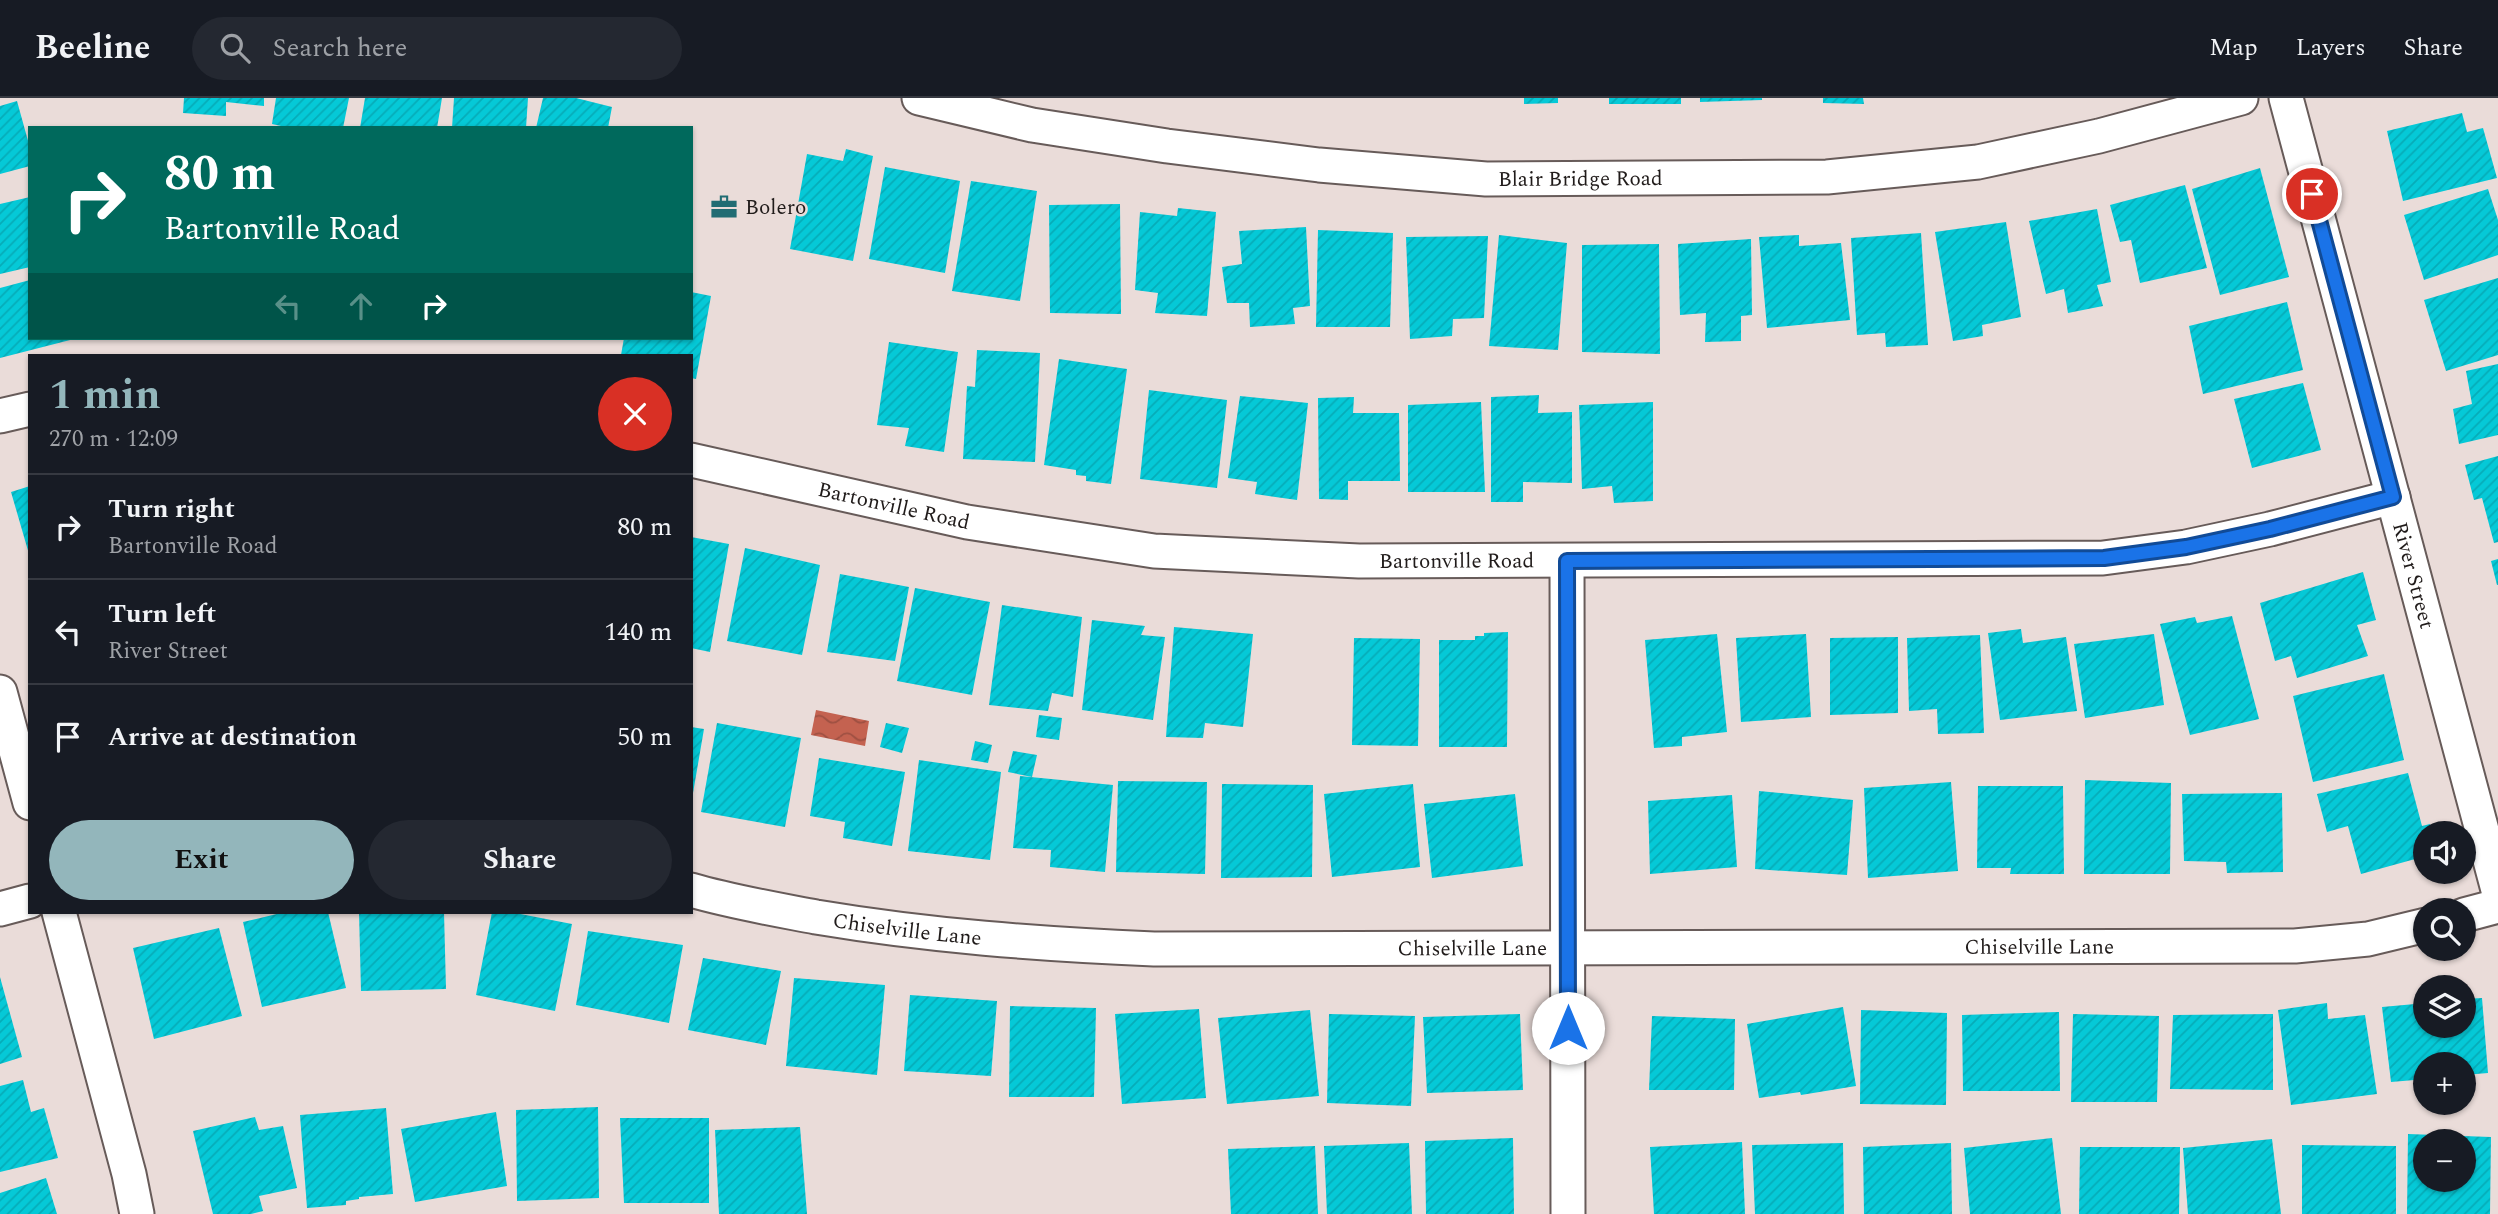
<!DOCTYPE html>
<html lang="en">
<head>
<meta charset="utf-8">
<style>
  :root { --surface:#171b24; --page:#242831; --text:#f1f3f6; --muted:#9ea1a6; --line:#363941; --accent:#93b6bb }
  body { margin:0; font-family:Spectral,serif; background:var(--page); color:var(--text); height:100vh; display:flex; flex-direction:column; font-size:26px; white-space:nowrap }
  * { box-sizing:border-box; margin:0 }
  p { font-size:23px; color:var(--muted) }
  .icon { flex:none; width:38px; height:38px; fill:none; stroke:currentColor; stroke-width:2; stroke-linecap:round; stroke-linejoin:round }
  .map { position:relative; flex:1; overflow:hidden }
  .drawer { position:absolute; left:28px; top:256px; width:665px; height:560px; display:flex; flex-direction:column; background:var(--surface); border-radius:0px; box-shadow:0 2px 5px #0004 }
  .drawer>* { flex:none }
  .hud { position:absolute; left:28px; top:28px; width:665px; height:214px; border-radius:0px; box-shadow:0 2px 5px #0004; background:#00695c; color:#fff; overflow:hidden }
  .tools { position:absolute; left:2413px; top:723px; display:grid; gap:14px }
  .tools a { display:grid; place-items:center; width:63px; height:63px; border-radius:50%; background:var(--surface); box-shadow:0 2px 5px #0004; font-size:35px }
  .pin { position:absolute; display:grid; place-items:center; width:60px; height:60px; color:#fff; margin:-30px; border:4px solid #fff; border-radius:50%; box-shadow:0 2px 7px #0007 }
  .me { position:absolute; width:77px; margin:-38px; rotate:0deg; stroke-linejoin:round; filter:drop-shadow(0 0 5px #0008) }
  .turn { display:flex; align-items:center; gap:24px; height:147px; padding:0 21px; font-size:32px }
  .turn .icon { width:91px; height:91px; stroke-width:2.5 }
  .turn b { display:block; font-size:49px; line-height:60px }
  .lanes { display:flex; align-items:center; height:66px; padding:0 21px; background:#0003; justify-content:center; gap:35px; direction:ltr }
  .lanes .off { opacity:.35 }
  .round { display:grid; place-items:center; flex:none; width:74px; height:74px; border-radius:37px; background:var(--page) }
  .summary { display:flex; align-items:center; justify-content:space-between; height:119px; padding:0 21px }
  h1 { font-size:42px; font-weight:700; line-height:52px; color:var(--accent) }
  .primary-button { display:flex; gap:14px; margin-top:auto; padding:14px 21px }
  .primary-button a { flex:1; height:80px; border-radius:42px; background:var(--accent); color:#111; font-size:28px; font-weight:700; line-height:80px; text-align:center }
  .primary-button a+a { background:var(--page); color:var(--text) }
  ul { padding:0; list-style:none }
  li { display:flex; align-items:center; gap:21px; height:105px; padding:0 21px; border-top:2px solid var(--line) }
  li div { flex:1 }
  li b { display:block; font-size:26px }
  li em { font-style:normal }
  header { display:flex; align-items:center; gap:42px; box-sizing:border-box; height:98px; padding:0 35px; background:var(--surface); border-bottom:2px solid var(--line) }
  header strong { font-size:33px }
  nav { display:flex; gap:38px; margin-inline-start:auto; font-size:24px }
  .search { width:490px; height:63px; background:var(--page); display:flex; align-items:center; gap:18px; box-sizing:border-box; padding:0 24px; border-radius:38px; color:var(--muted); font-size:26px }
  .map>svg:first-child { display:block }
</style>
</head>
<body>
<header>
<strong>Beeline</strong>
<div class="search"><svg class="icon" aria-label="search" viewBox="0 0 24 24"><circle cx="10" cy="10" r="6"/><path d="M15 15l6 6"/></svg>Search here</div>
<nav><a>Map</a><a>Layers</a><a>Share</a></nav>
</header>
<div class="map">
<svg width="2498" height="1116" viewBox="0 0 2498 1116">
  <defs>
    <pattern id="water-waves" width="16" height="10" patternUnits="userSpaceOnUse" patternTransform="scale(1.75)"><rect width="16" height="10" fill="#c46250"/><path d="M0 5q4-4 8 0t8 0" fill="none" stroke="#9f5042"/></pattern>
    <pattern id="building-hatch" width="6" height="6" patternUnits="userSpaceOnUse" patternTransform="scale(1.75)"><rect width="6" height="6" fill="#05c9d7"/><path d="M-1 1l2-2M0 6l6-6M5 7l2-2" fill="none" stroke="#06acb8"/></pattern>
  </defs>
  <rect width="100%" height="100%" fill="#eadcd9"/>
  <path fill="url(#water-waves)" d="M816 612 869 623 865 648 811 637Z"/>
  <path fill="url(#building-hatch)" fill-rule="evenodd" d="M184 0H264V8L226 4V18L183 15Z
    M276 0H349L343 30H290L272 26Z
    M365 0H442L437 30H360Z
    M454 0H528L526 30H452Z
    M543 0H576L612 9 608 30H536Z
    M1524 0H1558V5L1524 6Z
    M1609 0H1681V6H1609Z
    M1700 0H1762V2L1700 4Z
    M1823 0H1863L1864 6 1823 5Z
    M17 3 30 50V68L0 76V8Z
    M2462 15 2467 34 2483 30 2497 80 2403 103 2387 33Z
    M846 51 873 58 853 163 790 151 807 56 843 63Z
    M885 69 960 83 945 175 869 161Z
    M2260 70 2289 179 2220 197 2192 91Z
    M971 83 1037 93 1020 203 952 193Z
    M2185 87 2207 170 2140 185 2131 142 2120 144 2110 107Z
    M2488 91 2498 122V157L2424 182 2404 117Z
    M30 99V169L0 176V106Z
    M1120 106 1121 216 1050 215 1049 107Z
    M1178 110 1216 114 1207 218 1155 215 1158 195 1135 192 1140 114 1177 118Z
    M2097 111 2111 184 2097 187 2103 208 2068 215 2064 191 2046 196 2029 123Z
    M2006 124 2021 219 1982 227 1983 238 1953 243 1935 134Z
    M1306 129 1310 208 1293 210 1295 226 1250 229 1249 205H1227L1222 169 1242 166 1239 133Z
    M1318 132 1393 135 1390 229H1316Z
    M1921 135 1928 247 1886 249 1885 235 1857 237 1851 140Z
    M1499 137 1567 145 1558 252 1489 248Z
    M1799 137V148L1841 145 1850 222 1767 230 1759 139Z
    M1488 138 1484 220 1453 221 1452 238 1410 241 1406 139Z
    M1751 141 1752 217 1741 218V243L1705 244 1706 215 1680 217 1678 146Z
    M1659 146 1660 256 1582 254V147Z
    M2498 180V257L2446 273 2424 202Z
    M30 182V240L74 241 0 260V190Z
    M691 194 711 198 696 281 691 280V257H621L624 240H691Z
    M2287 204 2303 272 2203 296 2189 228Z
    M889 244 958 254 944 354 905 348 909 330 877 327Z
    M977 252 1040 255 1035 364 963 361 967 288 975 289Z
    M1059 261 1127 271 1111 386 1086 383V378L1076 377V372L1044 367Z
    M2498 266V337L2459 346 2453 311 2472 306 2466 273Z
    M2303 285 2321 352 2252 370 2234 301Z
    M1149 292 1227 302 1217 390 1140 381Z
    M1539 297 1538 315 1572 314V385L1523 384V404H1491V299Z
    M1240 298 1308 305 1297 402 1255 396 1257 384 1228 380Z
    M1354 299 1353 315H1399L1400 383H1348V402L1319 401 1318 300Z
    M1481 304 1485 394H1408V307Z
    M1653 304V403L1614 405 1612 388 1582 391 1579 307Z
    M2498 358V444L2494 445 2482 400 2474 402 2465 367Z
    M30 388V456H29L11 394Z
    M691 439 729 446 710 554 691 550Z
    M745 450 820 467 802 557 727 543Z
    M2498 461V487H2497L2491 463Z
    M2363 474 2376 522 2357 527 2368 558 2297 580 2291 558 2275 563 2260 505Z
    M840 476 909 489 895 563 827 554Z
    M915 490 990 504 972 597 897 583Z
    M1002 507 1082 519 1073 599 1052 595 1048 613 989 607Z
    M2232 518 2259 621 2190 637 2160 526 2195 519 2197 525Z
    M1092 522 1145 528 1141 537 1165 539 1153 622 1082 612Z
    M1174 529 1253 536 1243 629 1205 625 1203 640 1166 639Z
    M2021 531 2023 545 2066 539 2077 613 2000 622 1988 535Z
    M1508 534 1507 649H1439V542H1475V538H1484V535Z
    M1717 536 1727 634 1682 639V648L1654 650 1645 542Z
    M1806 536 1811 619 1741 624 1736 540Z
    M2154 536 2164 607 2085 620 2074 546Z
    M1980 537 1984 635 1938 636 1937 611 1909 613 1907 540Z
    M1898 539V615L1830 617V540Z
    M1354 540 1420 541 1418 648 1352 647Z
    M2384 576 2404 662 2313 684 2293 598Z
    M1039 617 1062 620 1059 642 1036 639Z
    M717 625 801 640 785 729 701 714Z
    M886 625 909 630 902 655 880 649Z
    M691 629 704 631 693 695H691Z
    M975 643 992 647 988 665 971 662Z
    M1013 653 1037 657 1032 679 1008 674Z
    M819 660 905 674 892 748 843 740 845 724 810 718Z
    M919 662 1001 674 990 762 908 753Z
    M2408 675 2422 728 2430 726 2433 735H2426V758L2361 776 2348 728 2327 734 2317 696Z
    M1020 678 1113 687 1105 774 1050 769 1051 752 1013 750Z
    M2085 682 2171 685 2170 776H2084Z
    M1118 683 1207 684 1205 776 1116 774Z
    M1951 684 1958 773 1868 780 1864 690Z
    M1222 686 1313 687 1312 779 1221 780Z
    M1413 686 1420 769 1332 779 1324 696Z
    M1978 688H2063L2064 776H2010L2011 770H1977Z
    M1759 693 1853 702 1847 777 1755 771Z
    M2282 695 2283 774 2227 775 2226 764 2184 763 2182 696Z
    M1515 696 1523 768 1432 780 1424 706Z
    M1732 697 1737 769 1650 776 1648 703Z
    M285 814H328L346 890 262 909 243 824Z
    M359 814H444L446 891 361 893Z
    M492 814H510L572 826 555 913 476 897Z
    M219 830 242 918 154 941 133 850Z
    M588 833 683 847 669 925 576 907Z
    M703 860 781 873 766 947 688 932Z
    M0 879 22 959 0 966Z
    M794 880 885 887 877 977 786 968Z
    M910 897 997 903 991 978 904 973Z
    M2482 900 2488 975 2464 977V966H2426V981L2391 984 2382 909 2426 905V928H2464V901Z
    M2327 905 2328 921 2365 917 2377 996 2291 1007 2278 912Z
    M1010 908 1096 910 1094 999H1009Z
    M1843 909 1856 988 1801 997 1800 994 1759 1000 1747 926Z
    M1199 911 1206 1000 1122 1006 1115 916Z
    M1310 912 1319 998 1227 1006 1218 920Z
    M1861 912 1947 915 1946 1007 1860 1006Z
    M2059 914 2060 993H1963L1962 917Z
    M1329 916 1415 918 1411 1008 1327 1005Z
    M1520 916 1523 992 1427 995 1423 919Z
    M2073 916 2159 918 2157 1004H2071Z
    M2273 916V992L2170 991 2173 917Z
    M1652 918 1735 921 1734 992H1649Z
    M23 982 31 1014 44 1010 58 1060 0 1074V988Z
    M598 1009 599 1100 517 1103 516 1012Z
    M386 1010 393 1096 359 1099V1101L346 1103V1107L307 1110 300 1017Z
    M496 1014 507 1088 415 1104 401 1031Z
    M255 1019 259 1032 283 1028 297 1090 259 1098 263 1113 251 1116H213L193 1033Z
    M620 1020H709V1105H624Z
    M800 1029 807 1116H719L715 1032Z
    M2408 1036 2491 1039 2490 1116H2407ZM2426 1043H2464V1082H2426Z
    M1513 1040 1514 1116H1426L1425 1043Z
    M2052 1040 2061 1116H1970L1964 1050Z
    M2272 1041 2281 1116H2188L2183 1050Z
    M1742 1044 1745 1116H1654L1650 1049Z
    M1409 1045 1412 1116H1327L1324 1048Z
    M1843 1045 1844 1116H1755L1752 1047Z
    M1951 1045 1952 1116H1864L1863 1049Z
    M2302 1047 2396 1048V1116H2302Z
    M1315 1048 1318 1116H1231L1228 1051Z
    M2080 1049H2180L2179 1116H2079Z
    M46 1080 57 1116H0V1095Z"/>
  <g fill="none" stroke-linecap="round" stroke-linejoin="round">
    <g stroke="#675b59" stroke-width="37">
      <g id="minor">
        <path id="s1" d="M919 0 1032 27 1167 48 1319 67 1486 81 1827 79 1978 64 2099 38 2241 0"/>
        <path id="s2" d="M2286 0 2498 792"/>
        <path d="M0 318 30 311"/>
        <path id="s3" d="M691 362 967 424 1154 453 1359 463 2103 460 2186 449 2270 431 2393 399"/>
        <path d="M1567 463 1568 1116"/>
        <path d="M0 594 30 705"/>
        <path id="s4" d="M691 792C732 804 774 811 816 819 930 838 1039 846 1154 851L2295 848 2368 841 2426 827"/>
        <path d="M0 811 30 803"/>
        <path d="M59 814 129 1076 137 1116"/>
        <path d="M2464 817 2498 808"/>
      </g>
    </g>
    <use href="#minor" stroke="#fff" stroke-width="33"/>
  </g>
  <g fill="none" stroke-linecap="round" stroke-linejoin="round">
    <g stroke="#114b97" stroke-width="18">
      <path id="route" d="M1568 930 1567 463 2104 460 2186 449 2270 431 2393 399 2312 96"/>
    </g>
    <use href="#route" stroke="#1a73e8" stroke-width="12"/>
  </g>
  <defs>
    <g id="office-bare" transform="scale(2.1)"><path d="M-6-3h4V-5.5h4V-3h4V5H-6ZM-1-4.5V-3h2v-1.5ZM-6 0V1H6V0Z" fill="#216c73" stroke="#eadcd9" stroke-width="2.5" paint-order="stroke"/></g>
  </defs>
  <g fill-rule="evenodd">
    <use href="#office-bare" x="724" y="109"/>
  </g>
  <g text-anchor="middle" stroke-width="5" stroke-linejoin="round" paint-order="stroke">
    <g font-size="21" fill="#201b1a" stroke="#eadcd9">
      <text dy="7" stroke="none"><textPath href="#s1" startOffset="668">Blair Bridge Road</textPath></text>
      <text dy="7" stroke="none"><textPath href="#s3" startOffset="208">Bartonville Road</textPath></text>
      <text dy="7" stroke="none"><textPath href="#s3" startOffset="775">Bartonville Road</textPath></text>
      <text dy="7" stroke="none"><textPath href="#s2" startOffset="494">River Street</textPath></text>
      <text dy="7" stroke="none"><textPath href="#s4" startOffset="220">Chiselville Lane</textPath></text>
      <text dy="7" stroke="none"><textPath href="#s4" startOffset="1353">Chiselville Lane</textPath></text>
      <text dy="7" stroke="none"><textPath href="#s4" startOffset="786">Chiselville Lane</textPath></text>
    </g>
    <g font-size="21" fill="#201b1a" stroke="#eadcd9" text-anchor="start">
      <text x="745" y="116">Bolero</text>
    </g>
  </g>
</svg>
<div class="tools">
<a><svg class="icon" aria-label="sound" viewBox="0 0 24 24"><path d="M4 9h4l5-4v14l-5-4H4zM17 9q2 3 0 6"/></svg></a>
<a><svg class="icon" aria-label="search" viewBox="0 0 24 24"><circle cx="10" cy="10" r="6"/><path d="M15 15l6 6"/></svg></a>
<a><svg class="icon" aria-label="layers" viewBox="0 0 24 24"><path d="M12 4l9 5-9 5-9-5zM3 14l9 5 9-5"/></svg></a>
<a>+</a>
<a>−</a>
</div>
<div class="pin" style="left:2312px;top:96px;background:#d93025"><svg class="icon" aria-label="arrive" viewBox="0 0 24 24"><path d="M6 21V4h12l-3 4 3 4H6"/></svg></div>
<svg class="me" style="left:1568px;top:930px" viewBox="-20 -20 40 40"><circle r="19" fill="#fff"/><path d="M0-13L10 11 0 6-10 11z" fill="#1a73e8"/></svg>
<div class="hud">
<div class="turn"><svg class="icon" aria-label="right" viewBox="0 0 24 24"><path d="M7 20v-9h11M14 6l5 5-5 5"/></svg><div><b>80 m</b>Bartonville Road</div></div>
<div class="lanes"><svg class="icon off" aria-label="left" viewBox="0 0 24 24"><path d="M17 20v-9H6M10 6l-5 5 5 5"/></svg><svg class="icon off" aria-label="ahead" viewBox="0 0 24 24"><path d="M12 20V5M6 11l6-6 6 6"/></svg><svg class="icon" aria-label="right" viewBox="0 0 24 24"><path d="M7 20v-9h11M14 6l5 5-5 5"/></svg></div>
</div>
<section class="drawer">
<div class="summary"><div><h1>1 min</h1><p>270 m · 12:09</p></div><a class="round" style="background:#d93025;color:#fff"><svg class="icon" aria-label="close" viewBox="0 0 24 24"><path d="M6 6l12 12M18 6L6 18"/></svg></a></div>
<ul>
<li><svg class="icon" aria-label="right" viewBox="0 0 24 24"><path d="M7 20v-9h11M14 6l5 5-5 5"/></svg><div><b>Turn right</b><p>Bartonville Road</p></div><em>80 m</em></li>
<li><svg class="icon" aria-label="left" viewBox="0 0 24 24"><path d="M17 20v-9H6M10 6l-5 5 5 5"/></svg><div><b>Turn left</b><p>River Street</p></div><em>140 m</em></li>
<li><svg class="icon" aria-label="arrive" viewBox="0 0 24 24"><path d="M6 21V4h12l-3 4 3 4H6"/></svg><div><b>Arrive at destination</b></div><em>50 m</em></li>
</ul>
<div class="primary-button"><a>Exit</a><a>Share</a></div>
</section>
</div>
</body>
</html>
